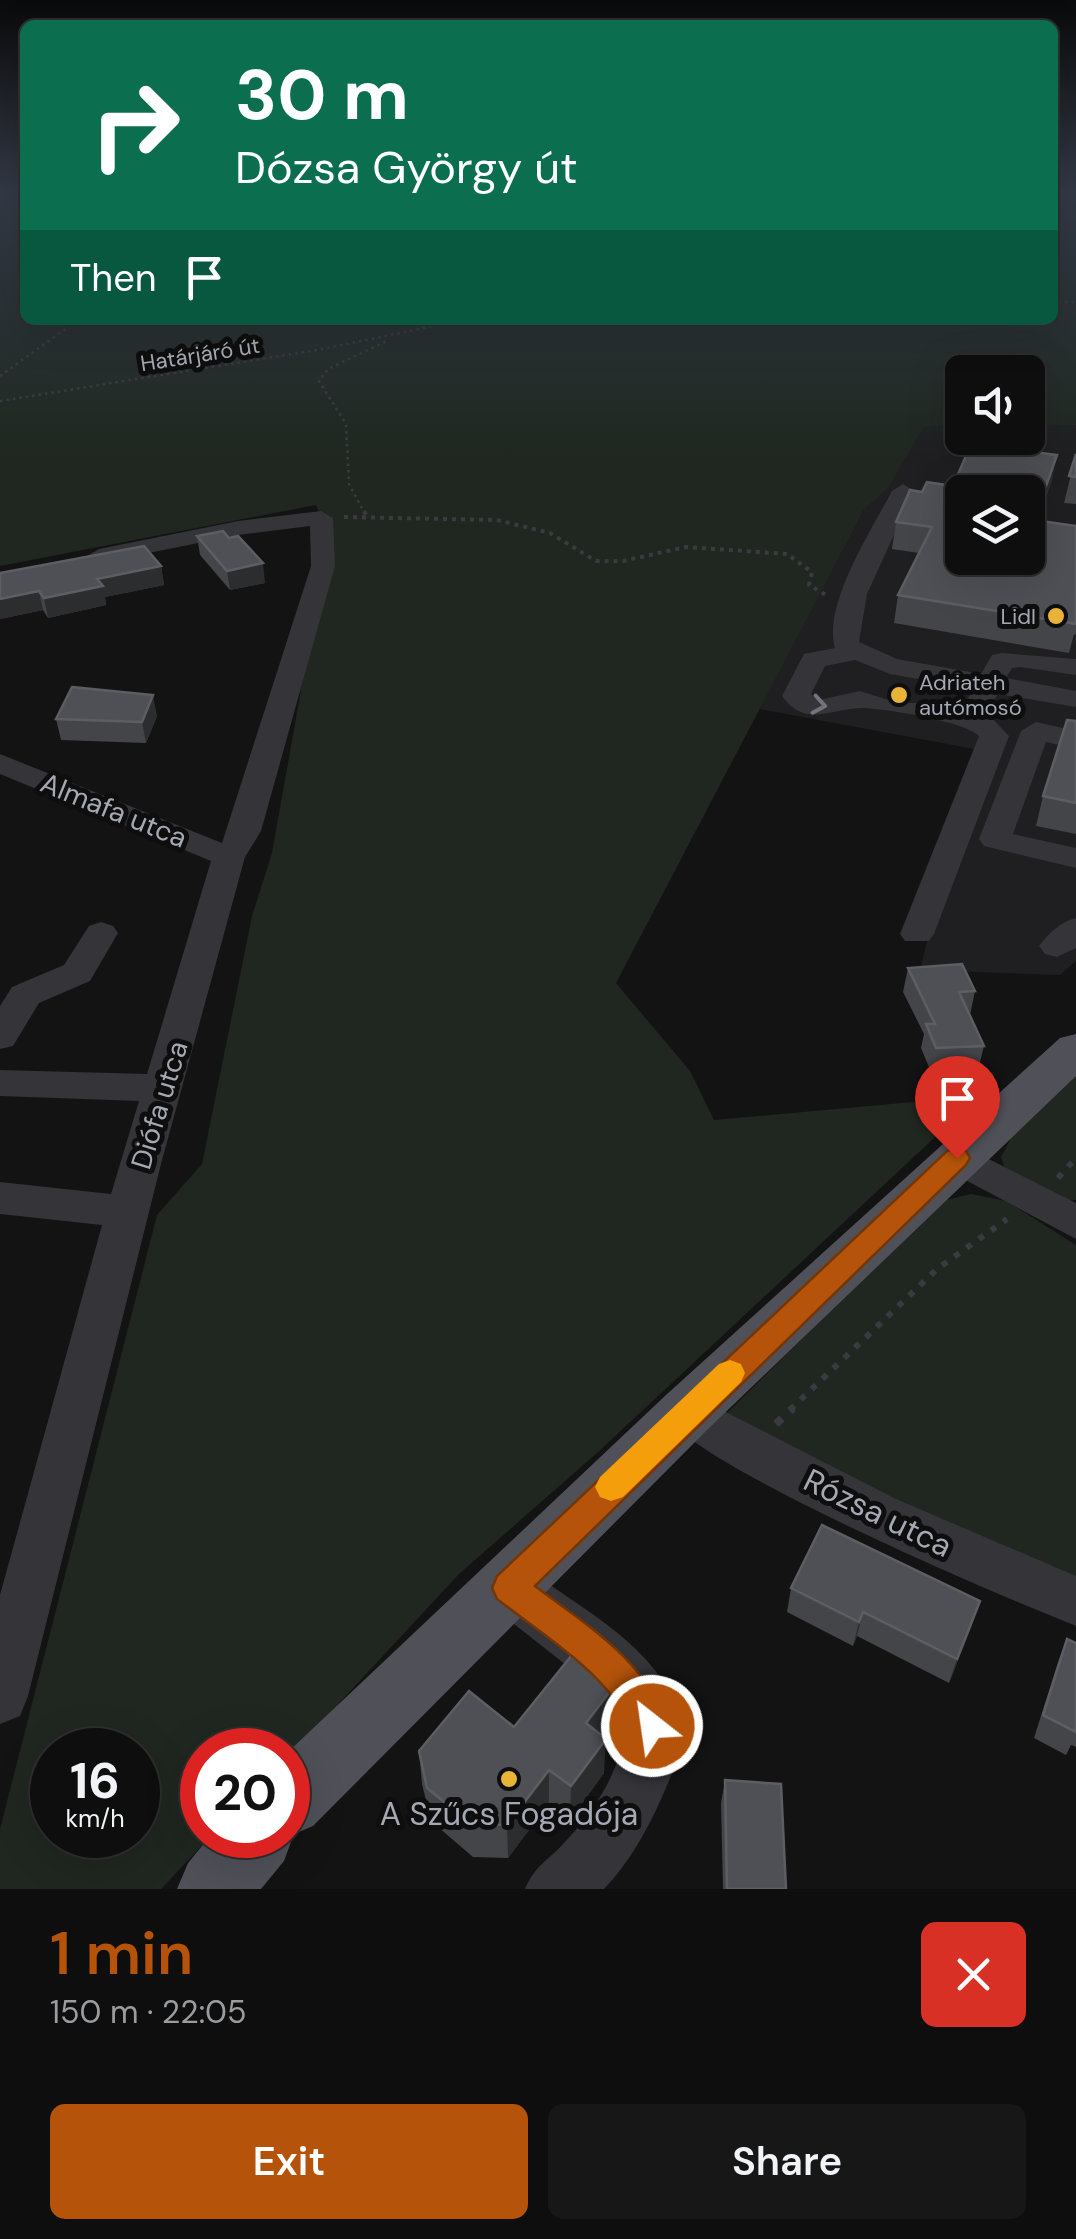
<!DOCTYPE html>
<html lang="en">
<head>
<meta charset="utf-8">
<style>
  :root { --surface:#0e0e0f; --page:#171718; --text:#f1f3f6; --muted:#9b9c9e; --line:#2e2e2f; --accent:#b45309 }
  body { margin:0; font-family:"DM Sans",sans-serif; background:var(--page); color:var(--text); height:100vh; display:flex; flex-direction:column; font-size:38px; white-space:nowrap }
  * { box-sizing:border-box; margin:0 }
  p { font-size:32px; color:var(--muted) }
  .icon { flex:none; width:55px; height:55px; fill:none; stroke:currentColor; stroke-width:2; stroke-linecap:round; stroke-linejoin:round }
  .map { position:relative; height:1889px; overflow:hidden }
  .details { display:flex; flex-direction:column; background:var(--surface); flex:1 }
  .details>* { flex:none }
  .hud { position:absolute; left:20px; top:20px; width:1038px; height:305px; border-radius:15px; box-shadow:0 10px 40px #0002,0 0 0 2px var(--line); background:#0b6e4f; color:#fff; overflow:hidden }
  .controls { position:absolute; left:945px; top:355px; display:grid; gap:20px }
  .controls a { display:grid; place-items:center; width:100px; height:100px; border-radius:15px; background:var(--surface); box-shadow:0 10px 40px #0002,0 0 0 2px var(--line); font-size:50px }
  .speed { position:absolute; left:30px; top:1728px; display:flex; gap:20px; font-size:50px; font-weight:700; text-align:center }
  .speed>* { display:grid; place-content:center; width:130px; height:130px; border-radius:50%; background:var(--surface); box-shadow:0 10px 40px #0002,0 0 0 2px var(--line); line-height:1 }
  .speed small { font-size:25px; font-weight:400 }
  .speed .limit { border:15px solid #d22; background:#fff; color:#111 }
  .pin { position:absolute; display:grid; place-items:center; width:85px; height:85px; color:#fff; margin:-102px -42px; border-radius:50% 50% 50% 0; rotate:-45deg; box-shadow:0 0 10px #0007 }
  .pin .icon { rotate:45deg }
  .me { position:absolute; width:110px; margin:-55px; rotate:330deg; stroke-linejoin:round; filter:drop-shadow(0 0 8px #0008) }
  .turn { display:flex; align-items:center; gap:35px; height:210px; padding:0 50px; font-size:45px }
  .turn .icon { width:130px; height:130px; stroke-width:2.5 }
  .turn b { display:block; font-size:70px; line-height:85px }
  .then { display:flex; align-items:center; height:95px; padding:0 50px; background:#0003; gap:20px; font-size:38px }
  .round { display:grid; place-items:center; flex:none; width:105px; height:105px; border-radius:15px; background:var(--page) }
  .overview { display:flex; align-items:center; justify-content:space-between; height:170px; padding:0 50px }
  h1 { font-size:60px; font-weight:600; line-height:75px; color:var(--accent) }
  .primary-button { display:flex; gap:20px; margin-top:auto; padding:20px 50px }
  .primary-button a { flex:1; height:115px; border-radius:15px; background:var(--accent); color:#fff; font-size:40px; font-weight:600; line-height:115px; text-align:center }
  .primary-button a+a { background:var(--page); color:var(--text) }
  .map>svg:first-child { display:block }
</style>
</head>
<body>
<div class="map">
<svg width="1076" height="1889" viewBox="0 0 1076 1889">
  <rect width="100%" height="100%" fill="#131314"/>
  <path fill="#1f1f21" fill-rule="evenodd" d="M1028 425H1076V961L1060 975 920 970 974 749 759 709 864 510 888 487 924 427 962 426V438H1028ZM962 492H1028V558H962Z"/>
  <path fill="#1f2720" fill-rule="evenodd" d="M0 195H25V320H1052L1053 195H1076V425H1028V372H962V426L924 427 888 488 864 510 616 983 690 1071 714 1120 979 1096 597 1453 459 1574 288 1758V1750H202V1835H212L161 1889H0V1829L157 1215 202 1164 252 916 272 853 323 566 321 518 316 505 0 566ZM52 1750H138V1835H52Z
    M1076 1075V1200H1065L1005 1169 1001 1157 1013 1134Z
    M971 1194 1006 1201 1076 1245V1588L791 1463 726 1414 942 1201Z"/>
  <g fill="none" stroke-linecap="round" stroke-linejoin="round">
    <path stroke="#3a3b40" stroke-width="2.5" stroke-dasharray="2.5 4" stroke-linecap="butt" d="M1052 217 1076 218
      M1052 302H1076
      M0 376 78 320
      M0 401 317 350 463 320
      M365 514 349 484 346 424 319 381 328 369 389 340"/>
    <path stroke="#3a3b40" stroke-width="4" stroke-dasharray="4 5" stroke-linecap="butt" d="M364 511 367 517
      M344 517 497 520 550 533 596 561H623L686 547 787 554 812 572 809 585 826 595"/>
    <path stroke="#3a3b40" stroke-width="6" stroke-dasharray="6 9" stroke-linecap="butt" d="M1058 1178 1076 1158
      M790 1410 937 1269 1007 1219"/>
    <path stroke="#3a3b40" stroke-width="8" stroke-dasharray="8 11" stroke-linecap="butt" d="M776 1424 793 1408"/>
    <path fill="#343439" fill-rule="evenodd" d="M903 484 914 491 867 594 859 642 897 659 981 674 992 655 1002 653 1076 659V675L1020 667 1012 668 1006 678 1076 691V707L998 694 992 704 982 706 968 698 973 689 890 674 855 660 825 666 811 694 819 700 860 691 895 702 955 705 989 715 1009 736 934 934 929 941H905L900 934 979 736C964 721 882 708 861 708 830 709 805 728 782 696L804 654 835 648C822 606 872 529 892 491Z
      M321 511 333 518 335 566 261 831 245 857 161 1164 28 1696 20 1716 0 1724V1595L102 1225 0 1214V1182L111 1194 139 1101 0 1096V1070L147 1074 211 861 0 774V754L222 843 311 566 310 526 238 535 99 563 87 556 99 549 238 521Z
      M1036 722 1076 731V749L1046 742 1013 834 1076 848V868L984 846 979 839 1021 731Z
      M1076 918V948L1057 957 1045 954 1039 946C1049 933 1060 922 1076 918Z
      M101 922 113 926 118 933 90 981 39 1003 13 1046 0 1049V1006L12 987 64 965 89 926Z
      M957 1143 1076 1203V1239L943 1168 937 1158 943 1148Z
      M687 1392 896 1499 1076 1576V1626C1007 1599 688 1464 663 1412L670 1398Z
      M510 1563 529 1570C582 1610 682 1659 680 1738 680 1758 670 1778 662 1797 648 1829 629 1863 604 1889H525C536 1864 547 1862 564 1843 592 1814 624 1768 623 1727L594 1687 491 1606 483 1588 491 1570Z"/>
    <path fill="#505158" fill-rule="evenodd" d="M1076 1034V1076L708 1429 313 1826 294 1834 284 1861 261 1889H177L188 1863 211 1835H288V1752L666 1395 1060 1038Z"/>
  </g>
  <path fill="#444549" d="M1076 454V504L1064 503Z
    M1052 480 1038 520 1076 526V635L1074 634 1069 653 894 623 898 595 919 553 892 549 896 522 922 492 953 486Z
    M197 536 229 538 265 583 230 590 200 555Z
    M161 566 164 585 105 597 106 605 48 618 43 610 0 619V573Z
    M157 716 146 743 61 740 56 719Z
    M1076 721V834L1036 826 1043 796Z
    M908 968 975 991 970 1015 984 1046 978 1070 931 1072 921 1048 924 1034 903 992Z
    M791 1588 972 1625 949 1683 857 1636 853 1646 787 1612Z
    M1067 1639 1076 1643V1747L1071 1745 1066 1755 1034 1738 1058 1662Z
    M615 1685 612 1719 601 1735 604 1773 570 1820 549 1803 508 1858 473 1857 431 1821 422 1784 419 1751 514 1727Z
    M725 1780 786 1889H723L721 1803Z"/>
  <path fill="#2c2d2f" d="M1057 455 1052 480 1029 546 1034 520Z
    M263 563 265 583 230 590 227 571Z
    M161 566 164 585 105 597 106 605 48 618 44 598 97 579Z
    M39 591 43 610 0 619V599Z
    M153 695 157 716 146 743 142 722Z
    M980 1601 972 1625 949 1683 957 1659Z
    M863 1612 857 1636 853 1646 859 1622Z
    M615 1685 612 1719 584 1757 586 1723Z
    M606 1739 604 1773 570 1820 571 1786Z
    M549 1770V1803L508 1858 507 1825Z"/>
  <path fill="#4f5055" stroke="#5c5e64" stroke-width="2.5" fill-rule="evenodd" d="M971 444 1057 455 1034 520 1076 526V624L898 595 932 527 896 522 910 490 922 492 927 482 953 486ZM962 492H1028V558H962Z
    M1076 454V477L1069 476Z
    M223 531 229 538 238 536 263 563 227 571 197 536Z
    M144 546 161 566 97 579 103 586 44 598 39 591 0 599V573Z
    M72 687 153 695 142 722 56 719Z
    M1067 720 1076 721V803L1043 796Z
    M962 964 975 991 959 992 984 1046 936 1048 926 1024H935L908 968Z
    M822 1525 980 1601 957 1659 863 1612 859 1622 791 1588Z
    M1067 1639 1076 1643V1732L1043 1715Z
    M576 1650 615 1685 586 1723 606 1739 571 1786 549 1770 507 1825 471 1824 427 1788 419 1751 469 1691 514 1727Z
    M725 1780 781 1784 786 1889H727Z"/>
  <defs><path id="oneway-chevron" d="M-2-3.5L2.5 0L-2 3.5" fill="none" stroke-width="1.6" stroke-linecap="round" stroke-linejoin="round" transform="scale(2.5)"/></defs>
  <use stroke="#72747d" href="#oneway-chevron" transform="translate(819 705) rotate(10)"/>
  <linearGradient id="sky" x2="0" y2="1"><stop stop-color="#0a0a0b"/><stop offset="0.42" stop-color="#333945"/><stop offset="1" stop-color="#333945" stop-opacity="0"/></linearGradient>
  <rect width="1076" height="459" fill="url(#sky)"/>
  <path fill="#b45309" stroke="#753606" stroke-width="2.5" d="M957 1148 966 1151 970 1158 966 1165 535 1586C593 1630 641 1657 670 1726L665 1739 652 1745 638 1739C612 1676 550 1640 497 1599L492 1588 497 1576 947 1151Z"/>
  <path fill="#f59e0b" d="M730 1360 741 1364 745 1373 741 1382 623 1497 611 1501 600 1497 595 1487 600 1477 719 1364Z"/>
  <g fill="#e7b437" stroke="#0e0e0f" stroke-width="4">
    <circle cx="1056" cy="616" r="10"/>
    <circle cx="899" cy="695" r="10"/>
    <circle cx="509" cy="1779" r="10"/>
  </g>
  <g text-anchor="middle" stroke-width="10" stroke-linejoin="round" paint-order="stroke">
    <g font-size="22" fill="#a5a9b4" stroke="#0e0e0f">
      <text transform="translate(200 354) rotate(-9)" y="8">Határjáró út</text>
    </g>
    <g font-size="22" fill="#a5a9b4" stroke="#0e0e0f" text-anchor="end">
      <text x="1036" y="624">Lidl</text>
      <text x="919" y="690" text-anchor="start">Adriateh<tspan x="919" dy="25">autómosó</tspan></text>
    </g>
    <g font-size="28" fill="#a5a9b4" stroke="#0e0e0f">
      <text transform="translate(114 810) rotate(22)" y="10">Almafa utca</text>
      <text transform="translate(159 1105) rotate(-73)" y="10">Diófa utca</text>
    </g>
    <g font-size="32" fill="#a5a9b4" stroke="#0e0e0f">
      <text transform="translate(878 1513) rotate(26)" y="11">Rózsa utca</text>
    </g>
    <g font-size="32" fill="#a5a9b4" stroke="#0e0e0f">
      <text x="509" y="1825">A Szűcs Fogadója</text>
    </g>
  </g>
</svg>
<div class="controls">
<a><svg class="icon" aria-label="sound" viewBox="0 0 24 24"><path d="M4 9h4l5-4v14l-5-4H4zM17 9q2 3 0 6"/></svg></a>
<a><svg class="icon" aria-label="layers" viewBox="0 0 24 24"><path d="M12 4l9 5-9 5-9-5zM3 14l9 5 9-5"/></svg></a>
</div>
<div class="speed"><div>16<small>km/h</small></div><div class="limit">20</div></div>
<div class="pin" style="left:957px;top:1158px;background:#d93025"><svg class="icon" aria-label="arrive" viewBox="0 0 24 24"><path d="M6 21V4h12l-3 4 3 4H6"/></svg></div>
<svg class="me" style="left:652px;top:1726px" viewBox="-20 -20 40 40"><circle r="17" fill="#b45309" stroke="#fff" stroke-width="3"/><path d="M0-11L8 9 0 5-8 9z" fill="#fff"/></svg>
<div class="hud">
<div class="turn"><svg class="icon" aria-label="right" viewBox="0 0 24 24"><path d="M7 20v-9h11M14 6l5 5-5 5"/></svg><div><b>30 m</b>Dózsa György út</div></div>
<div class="then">Then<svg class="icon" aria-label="arrive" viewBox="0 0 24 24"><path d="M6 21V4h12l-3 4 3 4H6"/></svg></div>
</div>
</div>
<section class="details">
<div class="overview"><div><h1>1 min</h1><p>150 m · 22:05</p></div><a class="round" style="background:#d93025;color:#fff"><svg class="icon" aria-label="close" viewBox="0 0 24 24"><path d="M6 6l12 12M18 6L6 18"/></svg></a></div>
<div class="primary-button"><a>Exit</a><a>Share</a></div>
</section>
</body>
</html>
